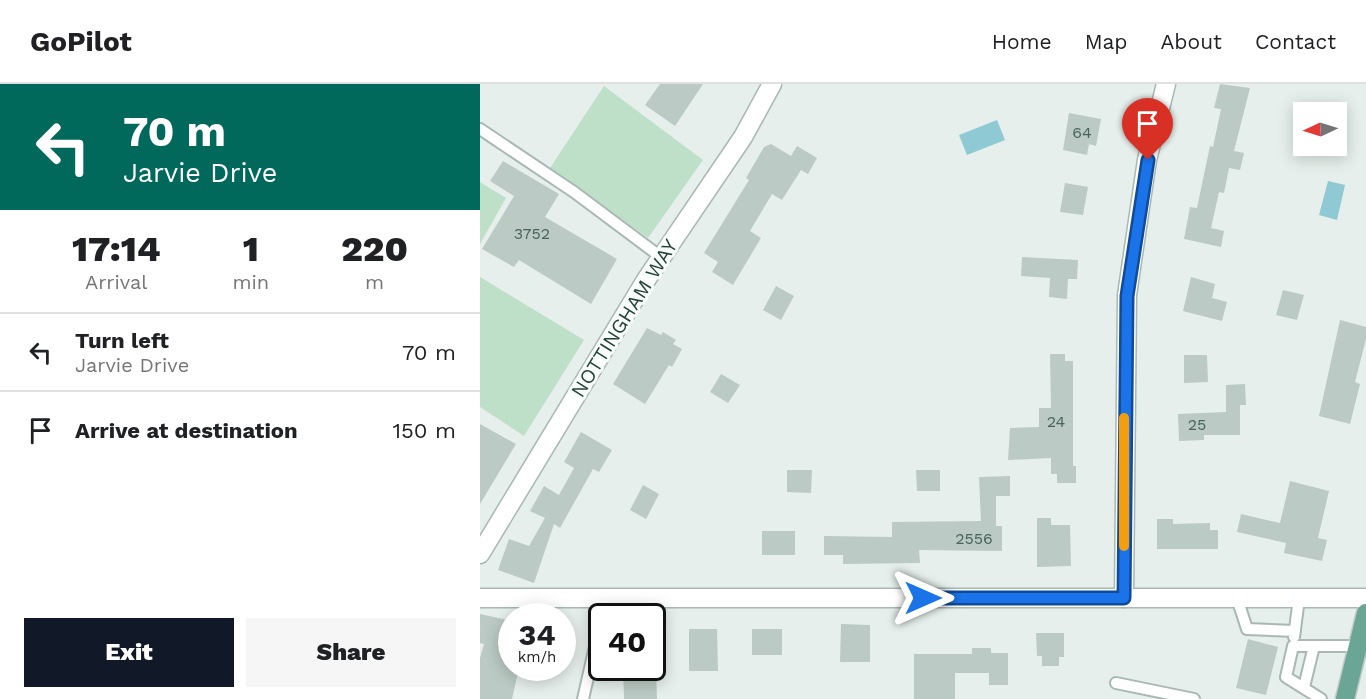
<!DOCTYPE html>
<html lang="en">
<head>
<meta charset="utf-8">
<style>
  :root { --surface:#fff; --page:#f6f6f6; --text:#202124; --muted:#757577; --line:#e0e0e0; --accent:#111827 }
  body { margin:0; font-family:"Work Sans",sans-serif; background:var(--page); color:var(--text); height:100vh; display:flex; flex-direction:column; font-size:22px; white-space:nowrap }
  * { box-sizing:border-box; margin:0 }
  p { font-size:20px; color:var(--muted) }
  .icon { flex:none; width:33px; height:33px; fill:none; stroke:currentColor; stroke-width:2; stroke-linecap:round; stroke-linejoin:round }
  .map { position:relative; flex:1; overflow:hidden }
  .drawer { display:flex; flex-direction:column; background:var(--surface); width:480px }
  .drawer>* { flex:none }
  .guide { background:#00695c; color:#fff; overflow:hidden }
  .needle { width:39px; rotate:266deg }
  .buttons { position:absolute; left:813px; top:18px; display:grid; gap:12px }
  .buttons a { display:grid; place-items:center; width:54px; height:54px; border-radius:0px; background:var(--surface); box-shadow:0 3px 15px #0003; font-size:30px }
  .speed { position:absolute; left:18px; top:519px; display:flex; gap:12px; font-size:30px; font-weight:700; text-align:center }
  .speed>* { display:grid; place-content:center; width:78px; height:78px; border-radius:50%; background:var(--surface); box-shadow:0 3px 15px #0003; line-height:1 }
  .speed small { font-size:15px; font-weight:400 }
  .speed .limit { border:3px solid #111; border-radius:9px; background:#fff; color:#111 }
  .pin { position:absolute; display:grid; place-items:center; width:51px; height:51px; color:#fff; margin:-62px -26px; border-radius:50% 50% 50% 0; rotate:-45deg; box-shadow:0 0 6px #0007 }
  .pin .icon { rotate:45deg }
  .me { position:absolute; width:66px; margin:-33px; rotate:90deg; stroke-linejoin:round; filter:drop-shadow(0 0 4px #0008) }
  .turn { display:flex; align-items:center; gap:21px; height:126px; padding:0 24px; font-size:27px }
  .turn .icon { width:78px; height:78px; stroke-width:2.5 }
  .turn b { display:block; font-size:42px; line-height:51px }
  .eta { display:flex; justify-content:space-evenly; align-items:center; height:102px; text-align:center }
  .eta b { font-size:36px; font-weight:800; line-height:42px }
  .button { display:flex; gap:12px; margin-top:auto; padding:12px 24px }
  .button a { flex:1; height:69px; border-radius:0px; background:var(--accent); color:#fff; font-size:24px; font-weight:800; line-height:69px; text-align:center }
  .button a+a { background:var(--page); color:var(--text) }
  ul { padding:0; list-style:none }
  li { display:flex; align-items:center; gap:18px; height:78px; padding:0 24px; border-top:2px solid var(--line) }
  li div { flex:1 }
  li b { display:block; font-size:22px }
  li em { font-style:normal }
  header { display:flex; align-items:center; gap:36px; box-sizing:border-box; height:84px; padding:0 30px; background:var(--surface); border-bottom:2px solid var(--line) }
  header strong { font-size:28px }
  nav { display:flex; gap:33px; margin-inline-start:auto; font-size:21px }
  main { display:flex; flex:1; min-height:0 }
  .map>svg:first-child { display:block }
</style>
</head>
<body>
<header>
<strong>GoPilot</strong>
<nav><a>Home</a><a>Map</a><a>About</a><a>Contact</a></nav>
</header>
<main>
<section class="drawer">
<div class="guide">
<div class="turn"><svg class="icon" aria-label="left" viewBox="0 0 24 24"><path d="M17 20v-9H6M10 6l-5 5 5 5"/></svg><div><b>70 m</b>Jarvie Drive</div></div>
</div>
<div class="eta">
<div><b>17:14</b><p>Arrival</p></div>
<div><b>1</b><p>min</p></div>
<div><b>220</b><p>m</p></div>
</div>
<ul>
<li><svg class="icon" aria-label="left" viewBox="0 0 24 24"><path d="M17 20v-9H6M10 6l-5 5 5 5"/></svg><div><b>Turn left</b><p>Jarvie Drive</p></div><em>70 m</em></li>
<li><svg class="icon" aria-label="arrive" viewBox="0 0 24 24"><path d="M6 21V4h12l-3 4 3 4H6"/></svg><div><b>Arrive at destination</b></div><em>150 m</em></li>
</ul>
<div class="button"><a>Exit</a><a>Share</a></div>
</section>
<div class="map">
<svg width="886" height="615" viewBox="0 0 886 615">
  <rect width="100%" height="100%" fill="#e6efeb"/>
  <path fill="#bfe0c8" d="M124 2 223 76 168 154 70 84Z
    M0 98 26 114 0 160Z
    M0 193 104 256 44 352 0 323Z"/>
  <path fill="#8ec9d4" d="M517 36 525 56 487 71 479 51Z
    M848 97 865 101 857 136 839 131Z"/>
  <path fill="#bbcac4" d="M180 0H223L195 42 165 21Z
    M740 0 770 4 754 67 764 69 760 86 749 84 744 109 739 108 731 144 744 147 741 163 704 155 710 123 717 124 730 62 733 63 741 25 734 24Z
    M589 29 621 35 616 62 609 60 607 71 583 66Z
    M291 60 311 72 317 62 337 74 328 90 321 86 302 116 292 110 270 147 281 154 253 201 232 188 238 178 224 169 269 96 266 94 284 63Z
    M23 77 79 110 65 133 137 175 111 220 39 176 34 183 2 165 34 112 10 97Z
    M585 99 608 103 603 131 580 128Z
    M542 173 598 176 597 195H588L587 215 569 213 570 194 541 192Z
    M711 193 735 200 732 214 747 218 742 237 703 227Z
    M296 202 314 212 301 236 283 226Z
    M803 206 824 211 817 236 796 231Z
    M860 236 886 243V255L875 298 880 300 870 340 839 332Z
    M167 244 181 251 183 248 196 256 193 260 202 265 192 283 189 281 165 320 133 300Z
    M570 270H585V277H593V382H596V399H577V390H571V374L528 376 530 344 559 343V324H571Z
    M704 271H727L728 298 704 299Z
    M241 290 260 301 248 319 230 308Z
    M765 300 766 321H760V351H724V356L699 357 698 330 746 328V301Z
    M0 340 36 360 0 420Z
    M101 348 132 366 119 388 113 385 80 444 74 440 54 499 18 486 29 455 49 462 65 434 50 427 64 402 79 411 94 384 84 378Z
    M307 386H332L331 409 307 408Z
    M436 386H460V407H437Z
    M530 392V412H516V442H522V467L439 466 440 479 363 480V471H344V452L412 453V438L501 437 499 393Z
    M810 397 849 407 838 454 847 456 842 477 804 469 806 459 757 448 761 430 800 439Z
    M163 401 179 410 166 435 150 426Z
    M557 434H571V441H590L591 482 557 483Z
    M677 435H693V440L730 439V446H738V465H677Z
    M282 447H315V471H282Z
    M0 530 32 537V584H39L32 615H0V574L4 560 0 559Z
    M361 540 390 541V578H360Z
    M209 545H237L238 587H209Z
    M272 545H302V571H272Z
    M556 549H584V573H579V582H562V572H557Z
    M768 555 798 563 786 611 756 604Z
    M492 564H511V569H528V601H509V589H475V615H434V570H492Z
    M143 584H176L177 615H144Z"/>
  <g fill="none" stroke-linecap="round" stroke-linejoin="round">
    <g stroke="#a8b8b2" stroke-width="14">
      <path id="service" d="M0 45 94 108 181 173
        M757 514 767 545 815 547
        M814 553 819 514
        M636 599 714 615
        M824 603 834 562
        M103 615 126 514
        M841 615 806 593 813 562H878"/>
    </g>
    <g stroke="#a8b8b2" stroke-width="21">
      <path id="minor" d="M644 514 647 211 667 76 686 0"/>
    </g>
    <g stroke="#a8b8b2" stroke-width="21">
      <path id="tertiary" d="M0 470 166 196 263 53 292 0
        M0 514H886"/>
    </g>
    <g stroke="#c2cac8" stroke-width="21">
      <path id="primary" d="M865 615 886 529"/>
    </g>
    <use href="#service" stroke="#fff" stroke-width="10"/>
    <use href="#minor" stroke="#fff" stroke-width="18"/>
    <use href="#tertiary" stroke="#fff" stroke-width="18"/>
    <use href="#primary" stroke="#6aa596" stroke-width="18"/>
  </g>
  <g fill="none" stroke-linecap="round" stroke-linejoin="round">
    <g stroke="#114b97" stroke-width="15">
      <path id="route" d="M443 514H644L647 212 668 76"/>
    </g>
    <use href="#route" stroke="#1a73e8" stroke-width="10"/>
    <path stroke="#f59e0b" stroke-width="10" d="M644 462V334"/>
  </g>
  <g text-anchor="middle" stroke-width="6" stroke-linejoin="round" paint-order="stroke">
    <g font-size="16" fill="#4a645c">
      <text x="602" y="54">64</text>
      <text x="52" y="155">3752</text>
      <text x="576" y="343">24</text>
      <text x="717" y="346">25</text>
      <text x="494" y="460">2556</text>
    </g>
    <g font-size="20" fill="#24423a" stroke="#f7fbf9">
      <text transform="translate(144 234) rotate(-58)" y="7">NOTTINGHAM WAY</text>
    </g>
  </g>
</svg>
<div class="buttons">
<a><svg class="needle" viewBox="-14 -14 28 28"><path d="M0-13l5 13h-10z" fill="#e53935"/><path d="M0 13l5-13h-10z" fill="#757577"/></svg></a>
</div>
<div class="speed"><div>34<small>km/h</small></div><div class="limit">40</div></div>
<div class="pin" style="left:668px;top:76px;background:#d93025"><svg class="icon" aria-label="arrive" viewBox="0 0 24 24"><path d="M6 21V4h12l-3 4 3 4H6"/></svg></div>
<svg class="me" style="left:443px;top:514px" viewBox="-20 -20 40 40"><path d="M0-17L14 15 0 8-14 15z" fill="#1a73e8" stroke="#fff" stroke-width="4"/></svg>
</div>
</main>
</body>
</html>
